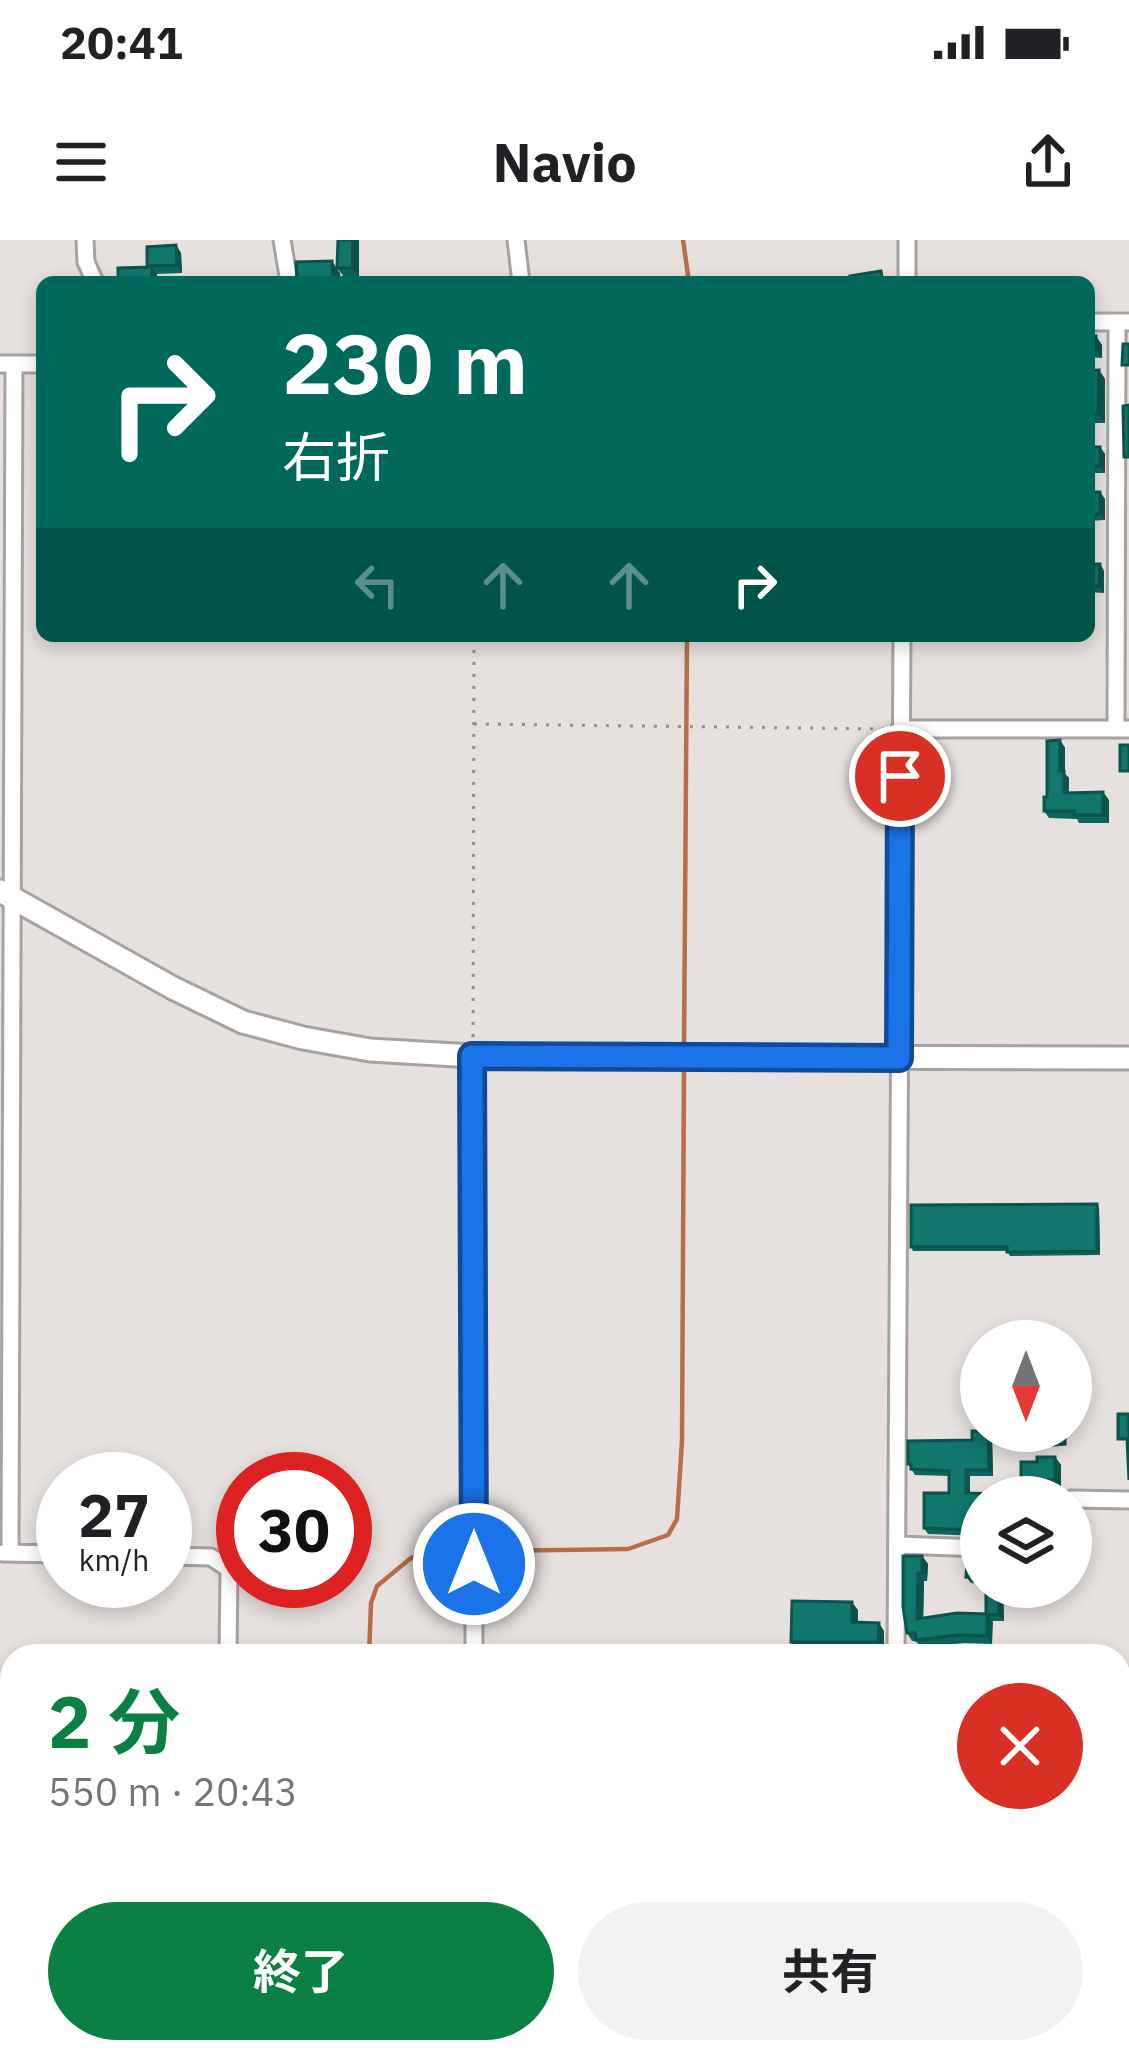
<!DOCTYPE html>
<html lang="ja">
<head>
<meta charset="utf-8">
<style>
  :root { --surface:#fff; --page:#f2f2f2; --text:#202124; --muted:#757577; --accent:#0b8043 }
  body { margin:0; font-family:"IBM Plex Sans","Noto Sans JP",sans-serif; background:var(--page); color:var(--text); height:100vh; display:flex; flex-direction:column; font-size:45px; white-space:nowrap }
  * { box-sizing:border-box; margin:0 }
  p { font-size:39px; color:var(--muted) }
  .icon { flex:none; width:66px; height:66px; fill:none; stroke:currentColor; stroke-width:2; stroke-linecap:round; stroke-linejoin:round }
  .map { position:relative; flex:1; overflow:hidden }
  .sheet { position:absolute; left:0px; top:1404px; width:1131px; height:420px; display:flex; flex-direction:column; background:var(--surface); border-radius:36px 36px 0 0; box-shadow:0 6px 18px #0003 }
  .sheet>* { flex:none }
  .hud { position:absolute; left:36px; top:36px; width:1059px; height:366px; border-radius:18px; box-shadow:0 6px 18px #0003; background:#00695c; color:#fff; overflow:hidden }
  .needle { width:78px; rotate:180deg }
  .buttons { position:absolute; left:960px; top:1080px; display:grid; gap:24px }
  .buttons a { display:grid; place-items:center; width:132px; height:132px; border-radius:50%; background:var(--surface); box-shadow:0 6px 18px #0003; font-size:60px }
  .speed { position:absolute; left:36px; top:1212px; display:flex; gap:24px; font-size:60px; font-weight:700; text-align:center }
  .speed>* { display:grid; place-content:center; width:156px; height:156px; border-radius:50%; background:var(--surface); box-shadow:0 6px 18px #0003; line-height:1 }
  .speed small { font-size:30px; font-weight:400 }
  .speed .limit { border:18px solid #d22; background:#fff; color:#111 }
  .pin { position:absolute; display:grid; place-items:center; width:102px; height:102px; color:#fff; margin:-51px; border:6px solid #fff; border-radius:50%; box-shadow:0 3px 12px #0007 }
  .me { position:absolute; width:132px; margin:-66px; rotate:0deg; stroke-linejoin:round; filter:drop-shadow(0 0 9px #0008) }
  .turn { display:flex; align-items:center; gap:42px; height:252px; padding:0 48px; font-size:54px }
  .turn .icon { width:156px; height:156px; stroke-width:2.5 }
  .turn b { display:block; font-size:84px; line-height:102px }
  .lanes { display:flex; align-items:center; height:114px; padding:0 48px; background:#0003; justify-content:center; gap:60px; direction:ltr }
  .lanes .off { opacity:.35 }
  .round { display:grid; place-items:center; flex:none; width:126px; height:126px; border-radius:63px; background:var(--page) }
  .summary { display:flex; align-items:center; justify-content:space-between; height:204px; padding:0 48px }
  h1 { font-size:72px; font-weight:700; line-height:90px; color:var(--accent) }
  .primary-button { display:flex; gap:24px; margin-top:auto; padding:24px 48px }
  .primary-button a { flex:1; height:138px; border-radius:72px; background:var(--accent); color:#fff; font-size:48px; font-weight:700; line-height:138px; text-align:center }
  .primary-button a+a { background:var(--page); color:var(--text) }
  .status { display:flex; justify-content:space-between; align-items:center; height:84px; padding:0 60px; background:var(--surface); direction:ltr }
  .status svg { height:33px; fill:currentColor }
  header { display:flex; justify-content:space-between; align-items:center; height:156px; padding:0 48px; background:var(--surface); font-size:54px; font-weight:700 }
  .map>svg:first-child { display:block }
</style>
</head>
<body>
<div class="status"><b>20:41</b><svg viewBox="0 0 49 12"><path d="M0 12V9h3v3zM5 12V6h3v6zM10 12V3h3v9zM15 12V0h3v12zM26 1h20v11H26zM47 4h2v5h-2z"/></svg></div>
<header><svg class="icon" aria-label="menu" viewBox="0 0 24 24"><path d="M4 6h16M4 12h16M4 18h16"/></svg>Navio<svg class="icon" aria-label="share" viewBox="0 0 24 24"><path d="M12 15V3M7 8l5-5 5 5M5 13v7h14v-7"/></svg></header>
<div class="map">
<svg width="1129" height="1824" viewBox="0 0 1129 1824">
  <rect width="100%" height="100%" fill="#e6e1df"/>
  <path fill="#d98c65" d="M0 1705 12 1712V1812H68L73 1824H0Z"/>
  <g fill="none" stroke-linecap="round" stroke-linejoin="round">
    <path stroke="#b96e48" stroke-width="4.5" d="M683 0 689 42
      M684 809 687 396
      M481 1311 628 1309 668 1295 677 1279 682 1201 684 827
      M369 1416 371 1363 377 1346 411 1318 433 1312H469"/>
    <g stroke="#a7a2a0" stroke-width="21">
      <path id="street" d="M85 0 86 22 95 42
        M282 0 289 42
        M516 0 521 42
        M907 42V0
        M1089 82H1129
        M0 124H42
        M900 489H1129
        M1116 489 1117 82
        M473 816 474 1416
        M1071 1259 1129 1260
        M898 1305 981 1308
        M3 1313 63 1314
        M10 1313 14 124
        M165 1316 211 1317 229 1329 228 1416
        M896 1416 902 396
        M0 1501 12 1514
        M1119 1808H1129
        M256 1812 475 1816 710 1812
        M896 1812V1824
        M1004 1812 1005 1824"/>
    </g>
    <g stroke="#a7a2a0" stroke-width="27">
      <path id="secondary" d="M0 651 173 748 243 782 303 798 370 810 473 816 1129 818"/>
    </g>
    <path stroke="#938f8e" stroke-width="3" stroke-dasharray="3 9" stroke-linecap="butt" d="M474 484 886 489
      M473 797 474 396"/>
    <use href="#street" stroke="#fff" stroke-width="15"/>
    <use href="#secondary" stroke="#fff" stroke-width="21"/>
  </g>
  <path fill="#0f665e" d="M338 0H359V37H344L337 28Z
    M176 5 181 13 182 33 157 34V42H118L148 27Z
    M1089 96 1102 105V118L1089 117Z
    M1099 130 1105 139V183H1089V131Z
    M1089 207H1100L1105 214V233H1089Z
    M1089 252 1105 259V280L1089 281Z
    M1089 324H1100L1104 331V353L1089 352Z
    M1060 500 1065 508V534L1069 538V553L1109 560V583H1079L1077 579 1049 578 1044 571Z
    M1097 964 1099 968 1100 1015 1010 1016 1007 1011H913L911 1007Z
    M992 1196 993 1236H970V1253L981 1257V1296L928 1294 924 1288 949 1253V1236L915 1235 908 1224 972 1200Z
    M1055 1217 1061 1225V1248H1026L1021 1240 1037 1222Z
    M922 1316 928 1324 927 1341H924L923 1378 986 1374V1347H1003L1004 1381H992V1404L964 1403 921 1408 916 1401H912L907 1393Z
    M981 1321V1344L971 1343 966 1337Z
    M858 1370V1382L884 1391V1410H797L791 1402Z"/>
  <path fill="#0c534c" d="M353 0H359V37L352 28Z
    M176 5 181 13 182 33 177 25Z
    M332 21 340 33 341 42H333Z
    M152 27 157 35V42H152Z
    M1096 96 1102 105V118L1096 109Z
    M1099 130 1105 139V183L1098 174Z
    M1100 207 1105 214V233L1100 226Z
    M1100 252 1105 259V280L1100 274Z
    M1100 324 1104 331V353L1099 346Z
    M1060 500 1065 508V534L1069 538V560L1064 553 1060 531Z
    M1103 552 1109 560V583L1103 575Z
    M1097 964 1099 968 1100 1015 1097 1011Z
    M989 1191 992 1196 993 1236 989 1230Z
    M1055 1217 1061 1225V1248L1055 1240Z
    M966 1230 970 1236V1259L966 1253Z
    M922 1316 928 1324 927 1341 922 1333Z
    M918 1333 924 1341 923 1387 917 1379Z
    M999 1347H1003L1004 1381 999 1375Z
    M852 1362 858 1370V1390L852 1382Z
    M987 1374 993 1382 992 1404 987 1396Z
    M879 1383 884 1391V1410L878 1402Z
    M135 1812H149L142 1822Z"/>
  <path fill="#11776d" stroke="#0c534c" stroke-width="3" d="M338 0H353L352 28H337Z
    M176 5 177 25 147 26V7Z
    M332 21 333 42H297L296 22Z
    M152 27V42H118V28Z
    M881 31 883 42H851L850 36Z
    M1089 96H1096V109L1089 108Z
    M1123 104H1129V125H1122Z
    M1099 130 1098 174H1089V131Z
    M1129 165V217H1124L1123 166Z
    M1089 207H1100V226H1089Z
    M1089 252H1100V274H1089Z
    M1089 324H1100L1099 346H1089Z
    M1060 500V531H1064V553L1103 552V575H1074V571H1044V557H1047V501Z
    M1120 505H1129V531H1120Z
    M1097 964V1011L1007 1012V1007H911V965Z
    M1118 1174H1129V1240L1127 1199H1118Z
    M972 1191H988L989 1230H966V1253L999 1254V1257H981V1292L977 1290 924 1288V1253H949V1231L911 1229V1224H908V1201L972 1200Z
    M1053 1192H1065V1204L1053 1205Z
    M1037 1217H1055V1240H1021V1222H1037Z
    M903 1316H922V1333H918L917 1379 957 1373 987 1374V1396L958 1395 916 1400 915 1393H907L903 1367Z
    M981 1321V1338L966 1337 967 1322Z
    M986 1347H999V1375L986 1374Z
    M792 1361 852 1362V1382L879 1383 878 1402H791Z
    M984 1410H996V1416H984Z
    M902 1819 947 1820V1824H899Z"/>
  <g fill="none" stroke-linecap="round" stroke-linejoin="round">
    <g stroke="#114b97" stroke-width="30">
      <path id="route" d="M474 1324 472 816 899 818 900 536"/>
    </g>
    <use href="#route" stroke="#1a73e8" stroke-width="21"/>
  </g>
</svg>
<div class="buttons">
<a><svg class="needle" viewBox="-14 -14 28 28"><path d="M0-13l5 13h-10z" fill="#e53935"/><path d="M0 13l5-13h-10z" fill="#757577"/></svg></a>
<a><svg class="icon" aria-label="layers" viewBox="0 0 24 24"><path d="M12 4l9 5-9 5-9-5zM3 14l9 5 9-5"/></svg></a>
</div>
<div class="speed"><div>27<small>km/h</small></div><div class="limit">30</div></div>
<div class="pin" style="left:900px;top:536px;background:#d93025"><svg class="icon" aria-label="arrive" viewBox="0 0 24 24"><path d="M6 21V4h12l-3 4 3 4H6"/></svg></div>
<svg class="me" style="left:474px;top:1324px" viewBox="-20 -20 40 40"><circle r="17" fill="#1a73e8" stroke="#fff" stroke-width="3"/><path d="M0-11L8 9 0 5-8 9z" fill="#fff"/></svg>
<div class="hud">
<div class="turn"><svg class="icon" aria-label="right" viewBox="0 0 24 24"><path d="M7 20v-9h11M14 6l5 5-5 5"/></svg><div><b>230 m</b>右折</div></div>
<div class="lanes"><svg class="icon off" aria-label="left" viewBox="0 0 24 24"><path d="M17 20v-9H6M10 6l-5 5 5 5"/></svg><svg class="icon off" aria-label="ahead" viewBox="0 0 24 24"><path d="M12 20V5M6 11l6-6 6 6"/></svg><svg class="icon off" aria-label="ahead" viewBox="0 0 24 24"><path d="M12 20V5M6 11l6-6 6 6"/></svg><svg class="icon" aria-label="right" viewBox="0 0 24 24"><path d="M7 20v-9h11M14 6l5 5-5 5"/></svg></div>
</div>
<section class="sheet">
<div class="summary"><div><h1>2 分</h1><p>550 m · 20:43</p></div><a class="round" style="background:#d93025;color:#fff"><svg class="icon" aria-label="close" viewBox="0 0 24 24"><path d="M6 6l12 12M18 6L6 18"/></svg></a></div>
<div class="primary-button"><a>終了</a><a>共有</a></div>
</section>
</div>
</body>
</html>
